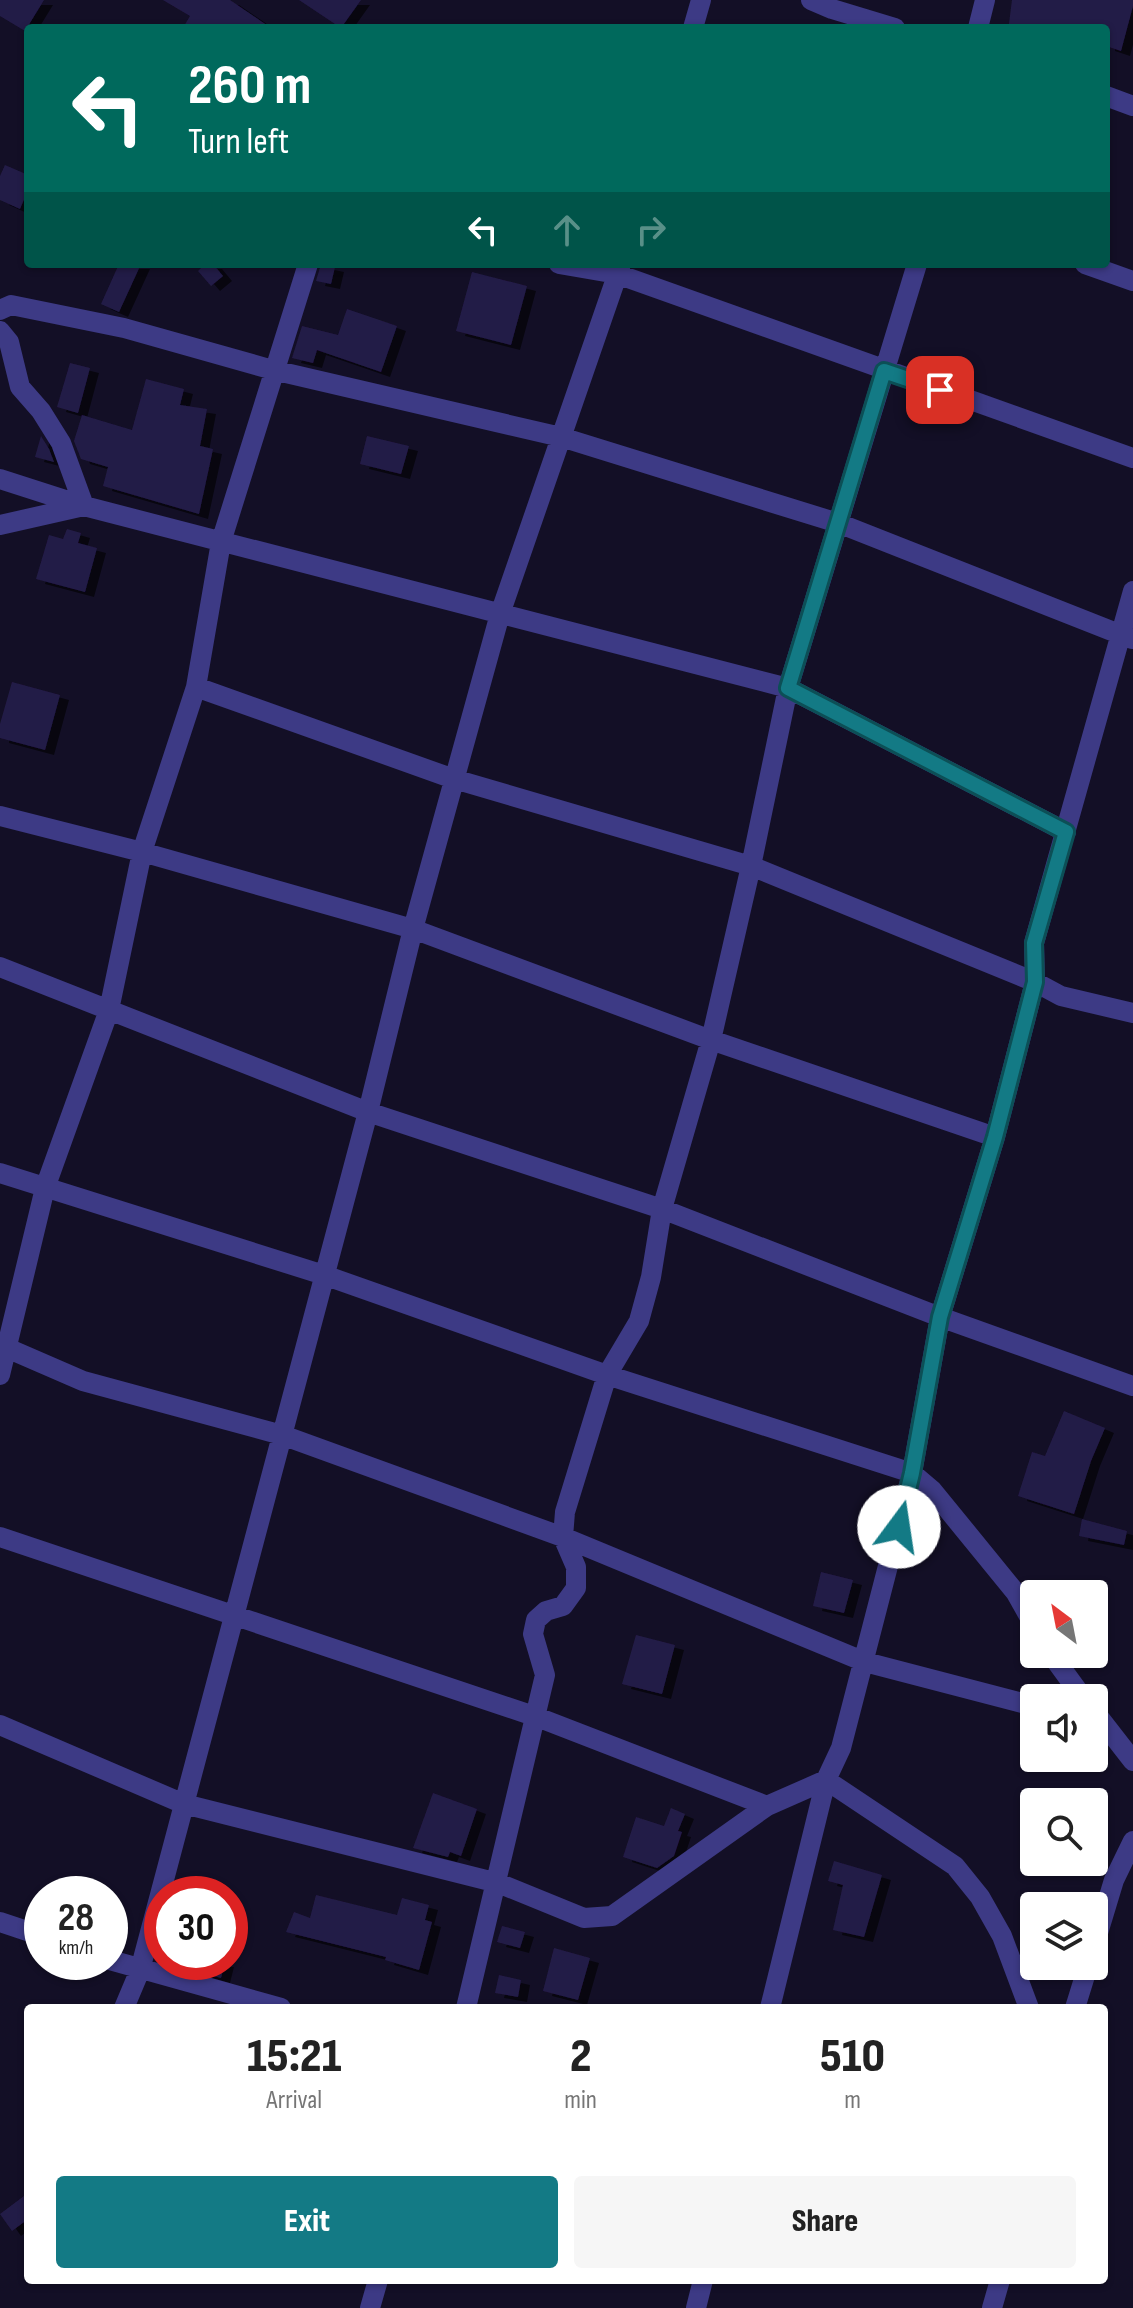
<!DOCTYPE html>
<html lang="en">
<head>
<meta charset="utf-8">
<style>
  :root { --surface:#fff; --page:#f6f6f6; --text:#222; --muted:#767676; --accent:#137a85 }
  body { margin:0; font-family:"Sofia Sans Condensed",sans-serif; background:var(--page); color:var(--text); height:100vh; display:flex; flex-direction:column; font-size:30px; white-space:nowrap }
  * { box-sizing:border-box; margin:0 }
  p { font-size:26px; color:var(--muted) }
  .icon { flex:none; width:44px; height:44px; fill:none; stroke:currentColor; stroke-width:2; stroke-linecap:round; stroke-linejoin:round }
  .map { position:relative; flex:1; overflow:hidden }
  .side { position:absolute; left:24px; top:2004px; width:1084px; height:280px; display:flex; flex-direction:column; background:var(--surface); border-radius:8px; box-shadow:0 2px 6px #0004 }
  .side>* { flex:none }
  .hud { position:absolute; left:24px; top:24px; width:1086px; height:244px; border-radius:8px; box-shadow:0 2px 6px #0004; background:#00695c; color:#fff; overflow:hidden }
  .needle { width:52px; rotate:328deg }
  .controls { position:absolute; left:1020px; top:1580px; display:grid; gap:16px }
  .controls a { display:grid; place-items:center; width:88px; height:88px; border-radius:8px; background:var(--surface); box-shadow:0 2px 6px #0004; font-size:40px }
  .speed { position:absolute; left:24px; top:1876px; display:flex; gap:16px; font-size:40px; font-weight:700; text-align:center }
  .speed>* { display:grid; place-content:center; width:104px; height:104px; border-radius:50%; background:var(--surface); box-shadow:0 2px 6px #0004; line-height:1 }
  .speed small { font-size:20px; font-weight:400 }
  .speed .limit { border:12px solid #d22; background:#fff; color:#111 }
  .pin { position:absolute; display:grid; place-items:center; width:68px; height:68px; color:#fff; margin:-34px; border-radius:16px; box-shadow:0 4px 12px #0006 }
  .me { position:absolute; width:88px; margin:-44px; rotate:14deg; stroke-linejoin:round; filter:drop-shadow(0 0 6px #0008) }
  .turn { display:flex; align-items:center; gap:28px; height:168px; padding:0 32px; font-size:36px }
  .turn .icon { width:104px; height:104px; stroke-width:2.5 }
  .turn b { display:block; font-size:56px; line-height:68px }
  .lanes { display:flex; align-items:center; height:76px; padding:0 32px; background:#0003; justify-content:center; gap:40px; direction:ltr }
  .lanes .off { opacity:.35 }
  .eta { display:flex; justify-content:space-evenly; align-items:center; height:136px; text-align:center }
  .eta b { font-size:48px; font-weight:800; line-height:56px }
  .cta { display:flex; gap:16px; margin-top:auto; padding:16px 32px }
  .cta a { flex:1; height:92px; border-radius:8px; background:var(--accent); color:#fff; font-size:32px; font-weight:800; line-height:92px; text-align:center }
  .cta a+a { background:var(--page); color:var(--text) }
  .map>svg:first-child { display:block }
</style>
</head>
<body>
<div class="map">
<svg width="1133" height="2308" viewBox="0 0 1133 2308">
  <defs>
    <filter id="shadow"><feDropShadow dx="9" dy="5" stdDeviation="0" flood-color="#0009"/></filter>
  </defs>
  <rect width="100%" height="100%" fill="#130f26"/>
  <path fill="#241b47" filter="url(#shadow)" d="M0 0H44L25 31 0 16Z
    M163 0H230L271 28H183L190 16Z
    M299 0H361L341 28Z
    M1012 0H1133V6L1121 51 1106 46V28H1042L1009 24Z
    M5 165 28 175V190L20 209 0 200V176Z
    M119 264H141L119 312 101 304Z
    M205 264H213L223 276 211 286 198 271Z
    M321 264 335 267 331 284 316 281Z
    M472 272 527 286 511 345 456 331Z
    M347 309 397 326 381 372 317 350 313 363 292 358 302 326 338 335Z
    M70 363 90 368 78 413 57 407Z
    M146 379 184 389 180 405 207 409 200 446 213 449 199 514 103 486 108 467 81 459 74 441 82 415 132 430Z
    M41 436 49 449 54 462 35 457Z
    M367 436 409 446 401 474 360 464Z
    M67 529 81 533 78 543 97 548 85 592 36 579 49 535 63 539Z
    M12 682 60 695 45 750 0 738V724Z
    M1064 1411 1105 1428 1091 1461 1074 1514 1018 1496 1032 1452 1045 1456Z
    M1082 1519 1127 1531 1124 1545 1079 1536Z
    M821 1572 853 1580 844 1613 813 1606Z
    M636 1635 675 1645 662 1694 622 1684Z
    M433 1793 477 1809 461 1856 450 1852 448 1857 413 1848Z
    M671 1808 685 1814 678 1831 682 1832 674 1856 657 1868 623 1857 636 1817 664 1826Z
    M834 1861 882 1875 864 1937 833 1930 843 1885 828 1881Z
    M316 1895 397 1915 402 1898 429 1905 425 1920 432 1922 419 1970 385 1960 386 1957 286 1932 294 1912 310 1918Z
    M502 1926 525 1932 520 1948 497 1942Z
    M554 1948 590 1958 578 2000 543 1991Z
    M190 1962H225L221 1978 189 1969Z
    M499 1975 521 1980 518 1997 495 1993Z
    M28 2193V2219L12 2231 0 2214Z"/>
  <g fill="none" stroke-linecap="round" stroke-linejoin="round">
    <path stroke="#3d3a85" stroke-width="20" d="M811 0 832 9 895 28
      M693 28 701 0
      M978 28 985 0
      M1106 96 1133 106
      M559 264 617 274 1133 458
      M1085 264 1133 281
      M0 310 11 305 124 328 273 370 561 437 838 523 1132 639
      M0 331 9 342 20 387 41 411 61 443 84 506 0 525
      M0 479 84 506 788 688 1066 832
      M196 687 454 779 751 866 1035 982 1061 996 1133 1013
      M0 816 142 852 413 929 711 1040 995 1137
      M0 967 368 1112 662 1209 940 1317 1133 1386
      M0 1173 324 1275 607 1375 912 1473 932 1490 1016 1593 1034 1625
      M0 1345 83 1381 282 1435 563 1537 865 1662 1034 1706
      M0 1375 45 1188 109 1010 142 852 196 687 221 542 308 264
      M0 1537 537 1717 767 1806
      M1051 1654 1083 1698
      M1094 1711 1133 1761
      M0 1725 184 1804 498 1883 584 1918 612 1916 767 1806 826 1780 841 1748 912 1473 940 1317 995 1137 1035 982 1034 943 1133 591
      M0 1922 42 1936
      M1094 1946 1114 1880 1133 1841
      M110 1960 281 2008
      M124 2008 140 1970 368 1112 413 929 500 614 621 264
      M466 2008 545 1675 533 1634 536 1620 546 1611 563 1606 576 1588V1567L563 1537 565 1512 607 1375 639 1321 651 1277 662 1209 711 1040 751 866 788 688 917 264
      M770 2008 826 1780 955 1866 980 1897 1002 1936 1029 2008
      M1075 2008 1088 1966
      M370 2308 378 2280
      M696 2308 703 2280
      M992 2308 1000 2280"/>
  </g>
  <g fill="none" stroke-linecap="round" stroke-linejoin="round">
    <g stroke="#0c4f56" stroke-width="20">
      <path id="route" d="M899 1527 912 1473 940 1317 995 1137 1035 982 1034 943 1066 832 788 688 884 371 940 390"/>
    </g>
    <use href="#route" stroke="#137a85" stroke-width="14"/>
  </g>
</svg>
<div class="controls">
<a><svg class="needle" viewBox="-14 -14 28 28"><path d="M0-13l5 13h-10z" fill="#e53935"/><path d="M0 13l5-13h-10z" fill="#767676"/></svg></a>
<a><svg class="icon" aria-label="sound" viewBox="0 0 24 24"><path d="M4 9h4l5-4v14l-5-4H4zM17 9q2 3 0 6"/></svg></a>
<a><svg class="icon" aria-label="search" viewBox="0 0 24 24"><circle cx="10" cy="10" r="6"/><path d="M15 15l6 6"/></svg></a>
<a><svg class="icon" aria-label="layers" viewBox="0 0 24 24"><path d="M12 4l9 5-9 5-9-5zM3 14l9 5 9-5"/></svg></a>
</div>
<div class="speed"><div>28<small>km/h</small></div><div class="limit">30</div></div>
<div class="pin" style="left:940px;top:390px;background:#d93025"><svg class="icon" aria-label="arrive" viewBox="0 0 24 24"><path d="M6 21V4h12l-3 4 3 4H6"/></svg></div>
<svg class="me" style="left:899px;top:1527px" viewBox="-20 -20 40 40"><circle r="19" fill="#fff"/><path d="M0-13L10 11 0 6-10 11z" fill="#137a85"/></svg>
<div class="hud">
<div class="turn"><svg class="icon" aria-label="left" viewBox="0 0 24 24"><path d="M17 20v-9H6M10 6l-5 5 5 5"/></svg><div><b>260 m</b>Turn left</div></div>
<div class="lanes"><svg class="icon" aria-label="left" viewBox="0 0 24 24"><path d="M17 20v-9H6M10 6l-5 5 5 5"/></svg><svg class="icon off" aria-label="ahead" viewBox="0 0 24 24"><path d="M12 20V5M6 11l6-6 6 6"/></svg><svg class="icon off" aria-label="right" viewBox="0 0 24 24"><path d="M7 20v-9h11M14 6l5 5-5 5"/></svg></div>
</div>
<section class="side">
<div class="eta">
<div><b>15:21</b><p>Arrival</p></div>
<div><b>2</b><p>min</p></div>
<div><b>510</b><p>m</p></div>
</div>
<div class="cta"><a>Exit</a><a>Share</a></div>
</section>
</div>
</body>
</html>
